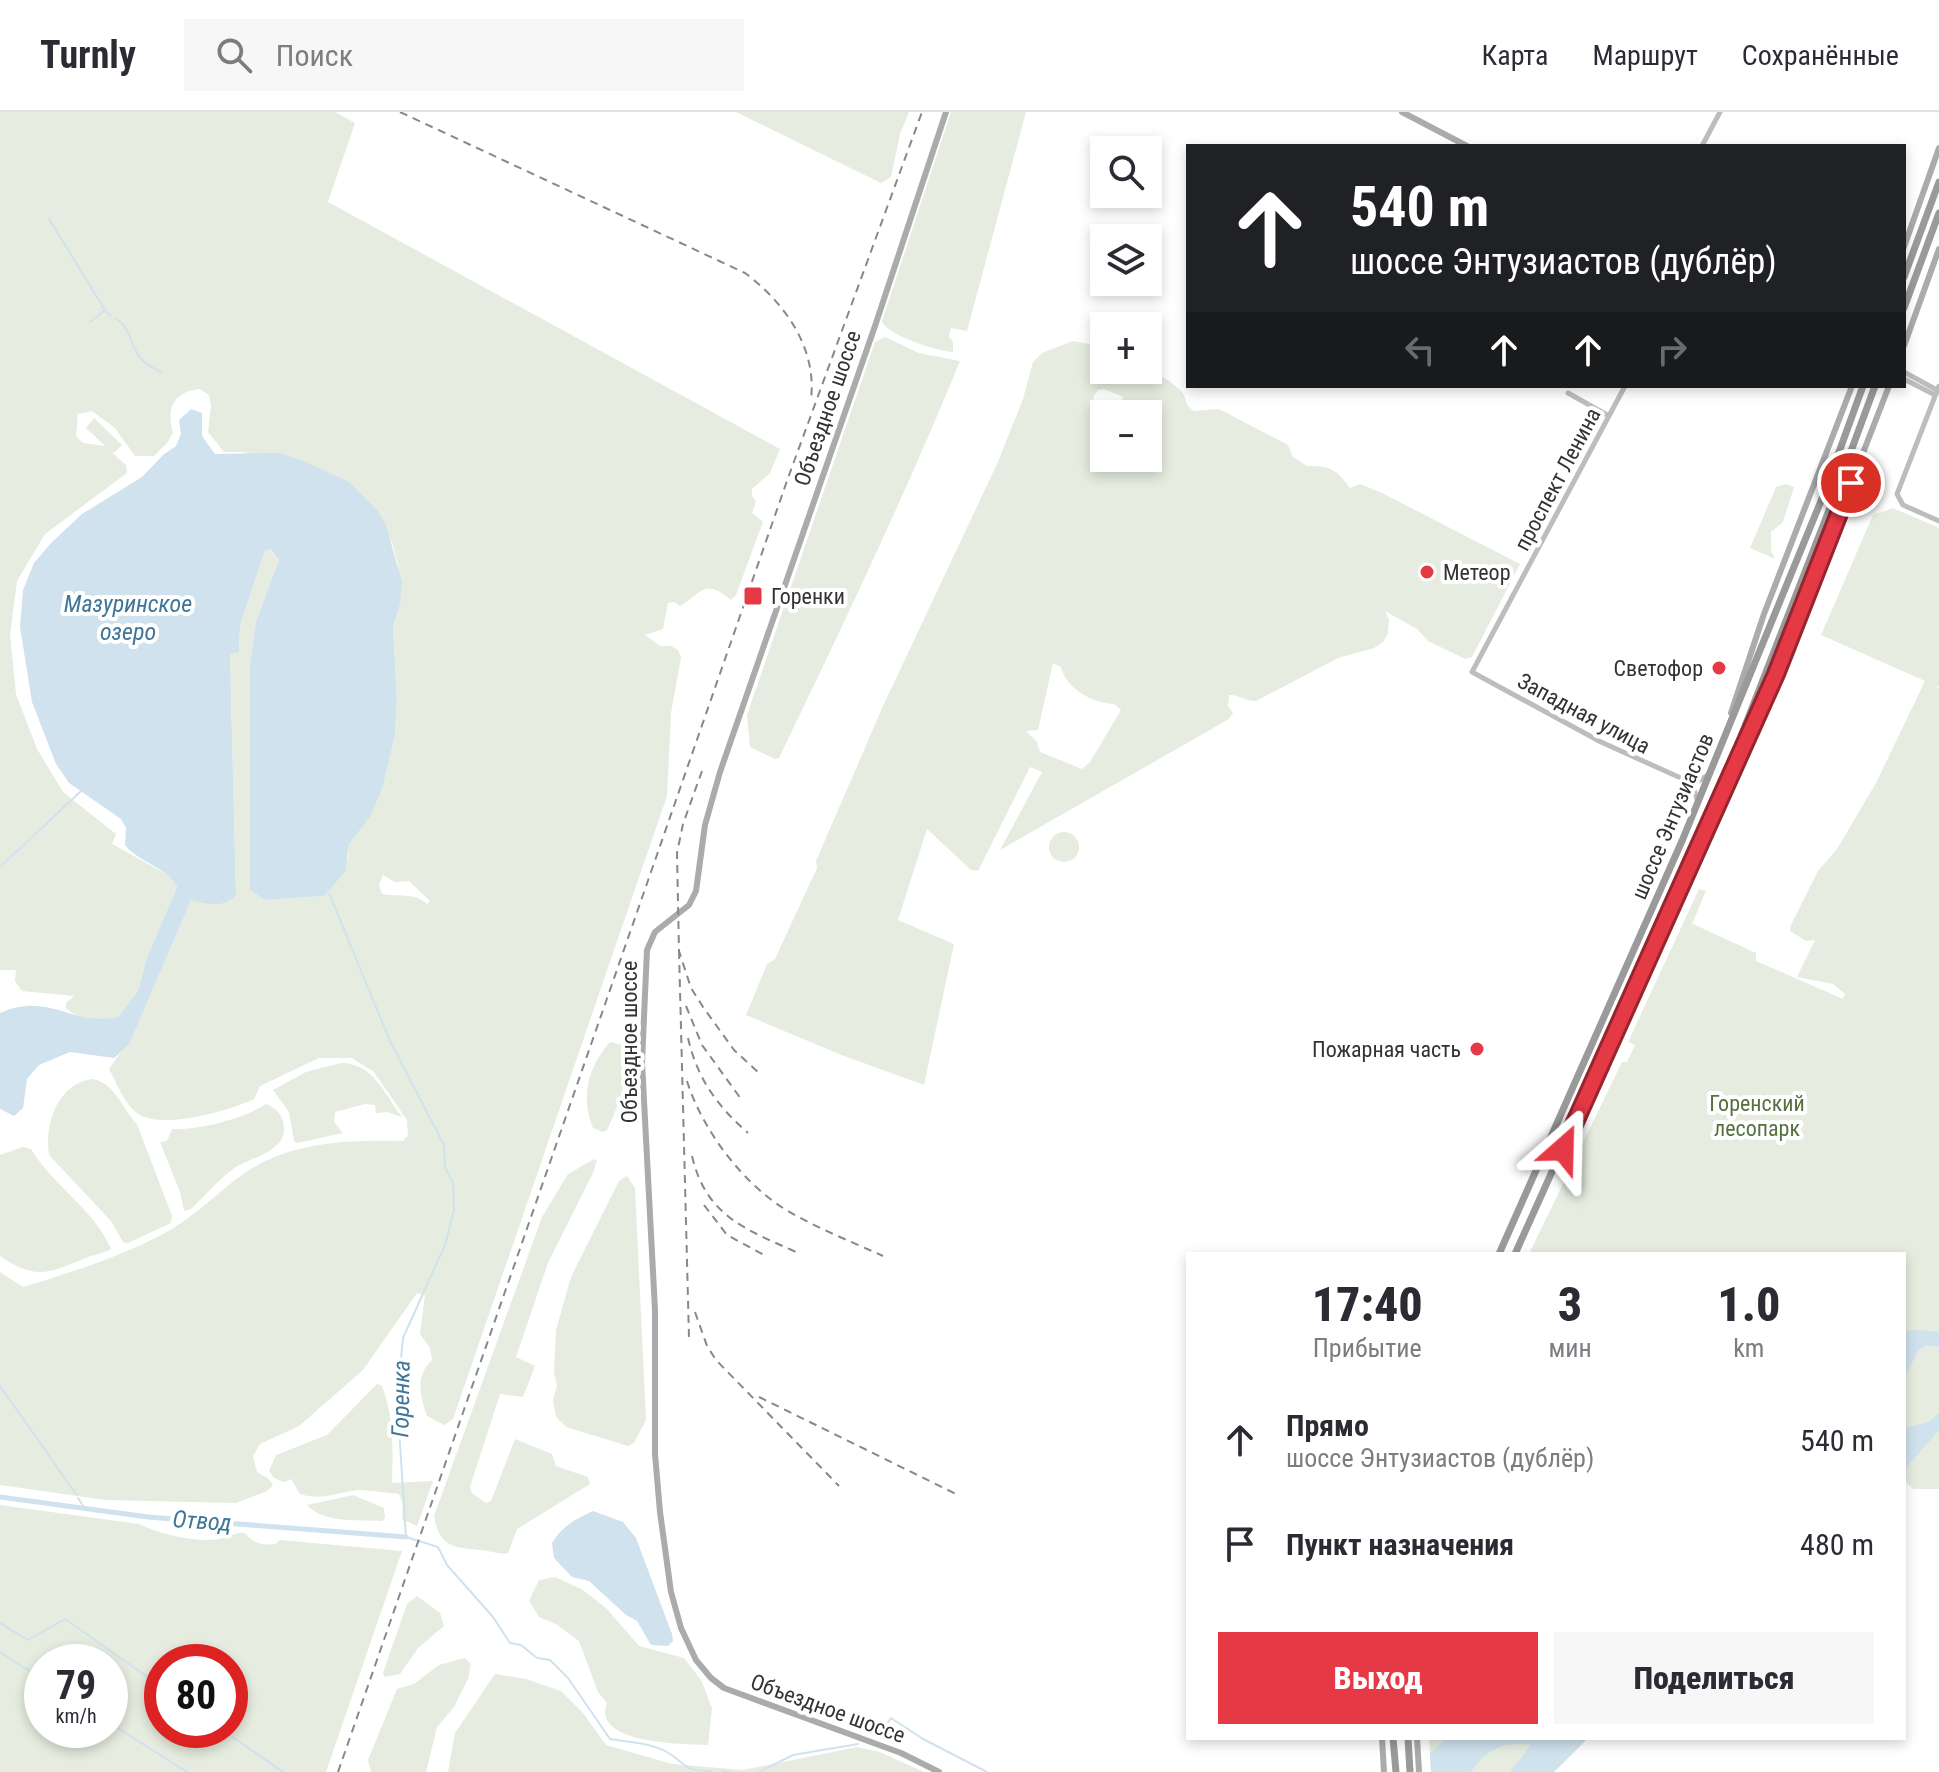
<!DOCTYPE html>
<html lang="ru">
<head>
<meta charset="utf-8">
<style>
  :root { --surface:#fff; --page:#f7f7f7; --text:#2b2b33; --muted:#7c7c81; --line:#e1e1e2; --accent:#e63946 }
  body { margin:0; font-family:"Roboto Condensed",sans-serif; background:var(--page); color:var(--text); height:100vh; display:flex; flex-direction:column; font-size:30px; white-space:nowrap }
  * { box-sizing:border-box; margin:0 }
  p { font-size:26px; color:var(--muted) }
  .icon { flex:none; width:44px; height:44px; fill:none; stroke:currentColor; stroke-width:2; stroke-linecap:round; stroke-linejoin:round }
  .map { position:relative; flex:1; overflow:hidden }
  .sheet { position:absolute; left:1186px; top:1140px; width:720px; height:488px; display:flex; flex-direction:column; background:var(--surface); border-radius:0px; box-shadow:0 4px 12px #0003 }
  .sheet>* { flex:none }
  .guide { position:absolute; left:1186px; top:32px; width:720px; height:244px; border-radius:0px; box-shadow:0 4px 12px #0003; background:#202124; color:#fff; overflow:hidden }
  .fabs { position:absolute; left:1090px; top:24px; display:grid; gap:16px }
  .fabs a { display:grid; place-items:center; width:72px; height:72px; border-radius:0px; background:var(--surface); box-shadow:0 4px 12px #0003; font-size:40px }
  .speed { position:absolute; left:24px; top:1532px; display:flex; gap:16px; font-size:40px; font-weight:700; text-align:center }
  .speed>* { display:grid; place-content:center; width:104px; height:104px; border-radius:50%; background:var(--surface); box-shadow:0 4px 12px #0003; line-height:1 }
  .speed small { font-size:20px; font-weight:400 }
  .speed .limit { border:12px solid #d22; background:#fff; color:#111 }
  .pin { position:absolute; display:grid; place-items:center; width:68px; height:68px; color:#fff; margin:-34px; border:4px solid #fff; border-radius:50%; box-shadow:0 2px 8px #0007 }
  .me { position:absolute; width:88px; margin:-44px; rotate:25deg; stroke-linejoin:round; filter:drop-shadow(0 0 6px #0008) }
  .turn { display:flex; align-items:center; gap:28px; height:168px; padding:0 32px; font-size:36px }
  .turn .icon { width:104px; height:104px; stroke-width:2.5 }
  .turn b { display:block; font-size:56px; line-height:68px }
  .lanes { display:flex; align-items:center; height:76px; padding:0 32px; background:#0003; justify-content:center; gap:40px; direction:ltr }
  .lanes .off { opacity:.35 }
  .eta { display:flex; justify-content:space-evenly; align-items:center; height:136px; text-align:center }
  .eta b { font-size:48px; font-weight:800; line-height:56px }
  .primary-button { display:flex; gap:16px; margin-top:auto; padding:16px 32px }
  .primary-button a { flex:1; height:92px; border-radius:0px; background:var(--accent); color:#fff; font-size:32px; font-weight:800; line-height:92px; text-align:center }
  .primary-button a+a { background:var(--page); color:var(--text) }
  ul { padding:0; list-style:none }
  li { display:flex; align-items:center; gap:24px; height:104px; padding:0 32px }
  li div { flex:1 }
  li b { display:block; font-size:30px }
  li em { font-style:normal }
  header { display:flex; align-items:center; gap:48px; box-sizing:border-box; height:112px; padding:0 40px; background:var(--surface); border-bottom:2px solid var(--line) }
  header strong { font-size:38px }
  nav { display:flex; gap:44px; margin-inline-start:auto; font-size:28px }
  .search { width:560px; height:72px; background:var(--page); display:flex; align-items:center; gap:20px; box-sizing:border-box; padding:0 28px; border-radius:0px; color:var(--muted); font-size:30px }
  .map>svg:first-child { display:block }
</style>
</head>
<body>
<header>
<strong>Turnly</strong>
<div class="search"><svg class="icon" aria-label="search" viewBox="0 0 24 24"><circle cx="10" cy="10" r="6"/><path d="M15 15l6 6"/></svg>Поиск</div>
<nav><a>Карта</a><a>Маршрут</a><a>Сохранённые</a></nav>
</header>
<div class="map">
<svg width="1939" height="1660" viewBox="0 0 1939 1660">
  <rect width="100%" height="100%" fill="#fff"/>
  <path fill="#e6ecdf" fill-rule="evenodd" d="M0 0H335L355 11 328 90 780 337 770 361 752 377V384L756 389 752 401 763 410 736 483 731 488C703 465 702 482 680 494L674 490 668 491 663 517 645 523 660 534H671L678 538 681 546 671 601 667 684 453 1307 444 1313 427 1304C420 1284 415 1264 432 1248L430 1236 420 1222 425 1183 417 1181 363 1258 299 1314 260 1332 253 1344 257 1360 269 1367 273 1373 267 1379 236 1391 105 1388 0 1373V1160L23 1175C72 1160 120 1145 165 1121 198 1103 223 1074 254 1055 299 1029 352 1028 403 1029L408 1024 407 1008 374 960 352 946H319L260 974 254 987C228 999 169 1016 142 1004 126 997 117 971 109 957L120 941 191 788 236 783 230 542 239 539 240 513 265 439 269 437 279 448 256 509 250 552V778L264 788 324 784 348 746 349 732 383 674 395 623 397 586 393 514 400 493 398 452 392 431 349 370 243 340H224L208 320 211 294 209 283 200 277C173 280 166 296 173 321L167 331 154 344H135L115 316 92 299 78 302 76 324 83 331 105 334 86 316 94 306 122 333 114 341 109 338 126 353 127 361 45 422 17 469 10 523 16 582 37 637 63 680 116 722 112 732 172 765 177 775 146 848 138 879 118 905C101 909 79 909 66 896V891L74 884 22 879 15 869 16 858H0ZM383 763 395 770 409 769 430 789 427 792C415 780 396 785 382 782L379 773Z
    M736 0H909L900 22 891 65 881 71Z
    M951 0H1026L967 219 951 216 949 225 953 230V240C937 239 886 223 882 209Z
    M885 225 919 241 960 249C905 384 842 515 779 646L775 647 750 635 747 603 875 230Z
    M1073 229 1104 235V258C1133 258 1159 255 1181 279 1188 287 1184 293 1194 299L1219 297 1288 333 1293 345 1307 354C1331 354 1336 357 1350 376L1360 372 1382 381 1520 452 1472 545 1465 547 1428 529 1417 517 1385 499 1389 508 1388 521 1383 530 1374 536 1338 546 1256 589C1245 589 1238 582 1229 583L1228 594 1233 601 1229 607 1000 738 1042 660 1030 655 978 759 971 758 927 717 898 808 954 832 924 973 839 942 746 903 767 852 775 847 817 756 816 749 883 594 997 352 1023 287 1033 250 1042 241ZM1104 277 1123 285 1117 297 1109 302H1148V346H1104V303L1096 297 1093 285 1098 278ZM1053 551 1061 555C1066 577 1093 591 1114 592L1121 598 1090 650 1082 657 1040 640 1037 630 1026 619 1038 618Z
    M1786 372 1794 375 1783 410 1771 420V439L1775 446H1773L1750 436 1776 375Z
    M1893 396 1939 416V574H1936L1939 576V1377H1913L1904 1368V1142H1529L1622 950H1627L1635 933 1628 930 1699 777 1706 779 1690 817 1693 812 1756 841V849L1843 887 1845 882 1833 872 1797 865 1815 828 1806 829 1790 819V815L1818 759 1837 737 1876 671 1925 569 1821 523 1873 403Z
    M1049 735a15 15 0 1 1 30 0a15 15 0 1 1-30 0Z
    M610 930 627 934C627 970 622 986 607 1018L603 1020 593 1016C580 985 588 955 610 930Z
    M341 951C374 951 384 982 402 1005L387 1000 376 1001 375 993 365 992 335 1000 334 1010 343 1021 297 1031 294 1029 289 1000 273 978 306 960Z
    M93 967C116 972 121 996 137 1012L172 1104 171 1111 128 1131 123 1130 111 1109 49 1043C44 1012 58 971 93 967Z
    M266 992C274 995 280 1000 283 1009 291 1040 251 1044 233 1057 218 1068 205 1084 191 1097L184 1099 180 1080 160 1030 167 1029 172 1017C197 1019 246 1006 266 992Z
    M23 1035 31 1037C53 1074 94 1097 111 1137 105 1141 96 1142 88 1145 50 1161 36 1169 0 1144V1043Z
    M594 1047 597 1049 592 1063 548 1151 516 1245 535 1254 523 1285 500 1282 470 1375 472 1381 486 1391 491 1389 515 1327 552 1342 556 1354 588 1365 590 1372 517 1417 508 1441C499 1443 491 1439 482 1438 454 1436 439 1435 434 1404L542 1105 568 1062Z
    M627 1064 635 1076 646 1308 634 1331 628 1334 566 1315 556 1305 553 1288 557 1274 554 1261 556 1218 571 1165 619 1069Z
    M377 1272 382 1274C394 1306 393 1337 392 1371L433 1369 417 1414 402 1407 403 1392 399 1382C392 1381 365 1378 359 1378 338 1380 321 1389 300 1382L291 1367 284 1370 274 1366 269 1359 276 1343 327 1323Z
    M353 1383 384 1396 385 1406 382 1409C360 1408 322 1411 307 1393Z
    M0 1393 139 1412C162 1423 202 1433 227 1425 235 1423 235 1420 245 1421 253 1431 262 1434 275 1432L280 1428 402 1439 326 1660H0ZM42 1550H110V1618H42ZM162 1550H230V1618H162Z
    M555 1465 583 1478 607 1497 639 1534 684 1546 701 1568 712 1596 708 1633C683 1632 591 1632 607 1591L598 1580 579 1529 556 1512 539 1505 529 1489 539 1468Z
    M417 1484 440 1501 444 1514 418 1536 400 1562 385 1565 383 1561 407 1492Z
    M465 1546 471 1552 468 1567 454 1595 437 1615 426 1660H371L368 1648 397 1577 414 1572 439 1553Z
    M495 1562 526 1567 561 1579 583 1601 606 1633 672 1652 743 1658 857 1635 880 1640 924 1660H448L455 1621Z
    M1429 1626H1588L1554 1660H1431Z"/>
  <path fill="#cfe2ee" d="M191 297 202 301V324L215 342 279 341 304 349 349 370 377 398 386 413 402 470 400 493 393 514 397 586 395 623 383 674 371 703 349 732 345 760 324 784 264 788 250 778V552L256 509 279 448 270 437 265 439 240 513 239 540 230 542 236 783C221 797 209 792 191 788L129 932 114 946 70 940 39 953 27 967 23 996 14 1004 0 997V901C50 879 71 915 118 905L138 879 146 848 177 775C168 755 139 751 125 733L126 716 121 707 69 671 56 652 32 590 20 515 23 478 34 451 51 431 82 402 142 365 163 343 176 334 181 322 179 308Z
    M1918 1218 1939 1220V1235L1927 1233 1919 1238 1904 1266V1219Z
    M1939 1301V1318L1904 1358V1316L1929 1310Z
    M593 1399 623 1410 636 1426 672 1522 673 1529 668 1534 651 1533 637 1509 626 1503 589 1469 572 1465 554 1446 552 1431C561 1415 577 1406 593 1399Z
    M1447 1626H1588L1554 1660H1510L1531 1633C1504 1629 1487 1636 1471 1660H1431L1430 1641Z"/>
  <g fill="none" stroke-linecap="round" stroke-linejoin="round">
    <path stroke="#cfe2ee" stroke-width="2" d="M49 107 105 198
      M115 206C139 221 124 246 162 260
      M90 210 105 198 110 203
      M0 755 80 680
      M329 781 390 929 444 1033 445 1055 453 1071 454 1098 445 1133 403 1226 397 1285 406 1425 438 1435 447 1453 493 1505 510 1531 521 1533 537 1546 550 1548 568 1566 610 1627C627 1630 652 1631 667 1640 689 1653 681 1659 712 1659
      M0 1274 76 1382
      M78 1386 85 1397
      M0 1511 28 1528 65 1507 162 1575
      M0 1540 42 1567
      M110 1611 187 1660
      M223 1618 283 1660
      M880 1622 891 1606 923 1627 987 1660
      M722 1659 730 1660
      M759 1660 793 1643 858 1632"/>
    <path stroke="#cfe2ee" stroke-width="5" d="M0 1385 148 1405 406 1425"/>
    <path stroke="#bdbdbd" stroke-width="5" d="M1702 34 1720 0
      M1904 260 1937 278
      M1904 267 1935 283
      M1625 274 1472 560 1601 630 1683 667
      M1939 274 1897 382 1903 393 1939 409
      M1568 281 1609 304
      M1698 690 1693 675 1683 667 1699 669 1706 664"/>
    <path stroke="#ababab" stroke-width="6" d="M1402 0 1467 34
      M1904 135 1939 36
      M1904 234 1939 137
      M1822 354C1832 347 1841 345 1850 354L1852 363
      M1731 601 1764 502 1852 274
      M1724 675 1795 516 1889 274
      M1382 1626 1384 1660
      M1417 1626 1419 1660
      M939 1660 901 1641 724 1576 711 1566 696 1548 681 1516 671 1480 660 1400 655 1342V1198L642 950 647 838 655 820 689 793 696 779 705 713 720 660 875 214 946 0"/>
    <path stroke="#9a9a9a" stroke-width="7" d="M1904 165 1939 70
      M1499 1142 1682 729 1823 384
      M1515 1142 1698 735 1833 388
      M1393 1626 1396 1660
      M1408 1626 1410 1660"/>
    <path stroke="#888" stroke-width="2" stroke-dasharray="8 6" stroke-linecap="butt" d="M400 0 745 161C785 191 817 236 811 287
      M702 659 683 712 677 741 679 839 691 876 703 895 734 938 759 961
      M679 839 689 1226
      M686 894 702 933 741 987
      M688 926C697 966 717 994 748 1021
      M687 969C702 1017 741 1069 783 1096 814 1115 850 1129 883 1144
      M692 1044C706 1104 745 1117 796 1140
      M704 1093 727 1123 766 1144
      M695 1200 707 1234 716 1248 839 1374
      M759 1285 956 1382
      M338 1660 788 366 922 0"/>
    <path stroke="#9a9a9a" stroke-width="7" d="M1904 196 1939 101
      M1823 384 1863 274
      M1833 388 1875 274"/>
  </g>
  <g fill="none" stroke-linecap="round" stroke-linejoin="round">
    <g stroke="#96252e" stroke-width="20">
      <path id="route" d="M1563 1037 1776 562 1851 371"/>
    </g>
    <use href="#route" stroke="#e63946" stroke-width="14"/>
  </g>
  <g fill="#e63946" stroke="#fff" stroke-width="3">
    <circle cx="1427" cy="460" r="8"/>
    <rect x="743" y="474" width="20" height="20" rx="4"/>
    <circle cx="1719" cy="556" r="8"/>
    <circle cx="1477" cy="937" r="8"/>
  </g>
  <g text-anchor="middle" stroke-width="8" stroke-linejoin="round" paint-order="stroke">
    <g font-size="22" fill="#333" stroke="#fff">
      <text transform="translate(827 296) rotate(-71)" y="8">Объездное шоссе</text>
      <text transform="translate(1557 367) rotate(-62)" y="8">проспект Ленина</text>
      <text transform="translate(1584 601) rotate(28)" y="8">Западная улица</text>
      <text transform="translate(1672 704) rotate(-67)" y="8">шоссе Энтузиастов</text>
      <text transform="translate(629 930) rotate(-90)" y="8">Объездное шоссе</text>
      <text transform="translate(828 1596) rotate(20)" y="8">Объездное шоссе</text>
    </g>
    <g font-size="22" fill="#333" stroke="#fff" text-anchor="start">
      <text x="1443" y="468">Метеор</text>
      <text x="771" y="492">Горенки</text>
      <text x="1703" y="564" text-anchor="end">Светофор</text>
      <text x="1461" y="945" text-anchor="end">Пожарная часть</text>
    </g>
    <g font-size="22" fill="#56703f" stroke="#fff">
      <text x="1757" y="999">Горенский<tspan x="1757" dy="25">лесопарк</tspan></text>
    </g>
    <g font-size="24" font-style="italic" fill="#3f7597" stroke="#fff">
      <text x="128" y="500">Мазуринское<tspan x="128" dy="28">озеро</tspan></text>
      <text transform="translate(401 1287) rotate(-89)" y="8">Горенка</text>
      <text transform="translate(202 1409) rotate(4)" y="8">Отвод</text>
    </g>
  </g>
</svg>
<div class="fabs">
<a><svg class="icon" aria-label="search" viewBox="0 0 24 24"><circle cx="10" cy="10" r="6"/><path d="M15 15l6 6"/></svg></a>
<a><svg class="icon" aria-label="layers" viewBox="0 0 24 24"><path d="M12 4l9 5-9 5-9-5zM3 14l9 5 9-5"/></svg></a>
<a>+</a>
<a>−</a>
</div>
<div class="speed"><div>79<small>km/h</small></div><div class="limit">80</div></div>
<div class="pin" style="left:1851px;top:371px;background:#d93025"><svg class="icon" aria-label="arrive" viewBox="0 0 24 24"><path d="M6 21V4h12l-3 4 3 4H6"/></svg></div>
<svg class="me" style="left:1563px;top:1037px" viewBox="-20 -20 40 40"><path d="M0-17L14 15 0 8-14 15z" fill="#e63946" stroke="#fff" stroke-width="4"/></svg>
<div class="guide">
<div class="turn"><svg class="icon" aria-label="ahead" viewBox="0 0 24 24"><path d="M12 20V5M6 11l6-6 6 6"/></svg><div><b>540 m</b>шоссе Энтузиастов (дублёр)</div></div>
<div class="lanes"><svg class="icon off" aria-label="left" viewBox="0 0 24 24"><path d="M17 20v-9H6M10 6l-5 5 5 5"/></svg><svg class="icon" aria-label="ahead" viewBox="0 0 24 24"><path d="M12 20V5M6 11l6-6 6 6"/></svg><svg class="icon" aria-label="ahead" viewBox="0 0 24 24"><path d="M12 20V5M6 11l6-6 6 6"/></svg><svg class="icon off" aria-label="right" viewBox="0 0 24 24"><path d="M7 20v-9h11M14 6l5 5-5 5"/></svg></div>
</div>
<section class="sheet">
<div class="eta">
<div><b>17:40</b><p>Прибытие</p></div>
<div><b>3</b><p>мин</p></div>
<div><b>1.0</b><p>km</p></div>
</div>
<ul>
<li><svg class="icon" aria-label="ahead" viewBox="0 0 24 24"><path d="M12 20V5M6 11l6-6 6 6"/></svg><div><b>Прямо</b><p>шоссе Энтузиастов (дублёр)</p></div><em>540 m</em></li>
<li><svg class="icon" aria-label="arrive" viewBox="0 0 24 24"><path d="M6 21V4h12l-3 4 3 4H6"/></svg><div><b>Пункт назначения</b></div><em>480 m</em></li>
</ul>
<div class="primary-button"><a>Выход</a><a>Поделиться</a></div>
</section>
</div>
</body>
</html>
